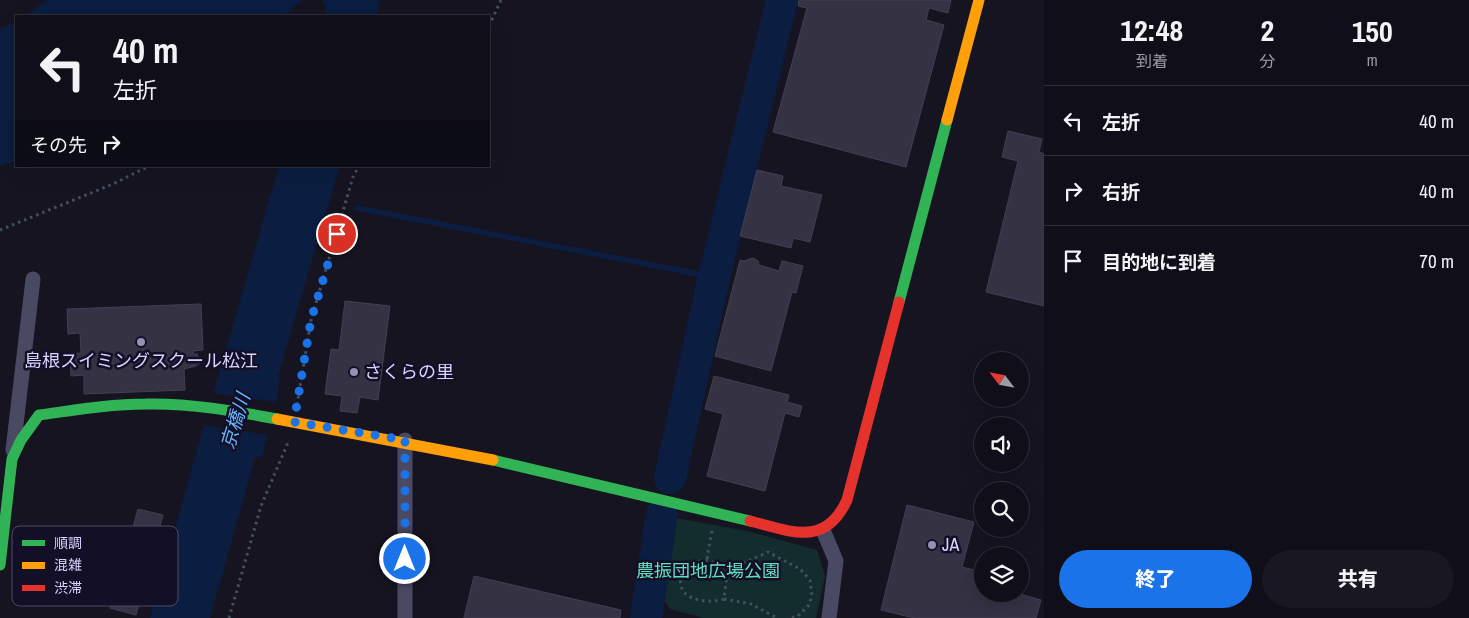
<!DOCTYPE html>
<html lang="ja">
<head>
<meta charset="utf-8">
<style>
  :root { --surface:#100f19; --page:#191822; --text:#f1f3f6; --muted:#9c9ca2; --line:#302f38; --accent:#1a73e8 }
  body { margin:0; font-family:"Archivo Narrow","Noto Sans JP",sans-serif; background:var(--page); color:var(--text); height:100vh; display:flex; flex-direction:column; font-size:19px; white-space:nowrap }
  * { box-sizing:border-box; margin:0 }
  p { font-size:16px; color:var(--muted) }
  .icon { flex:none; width:28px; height:28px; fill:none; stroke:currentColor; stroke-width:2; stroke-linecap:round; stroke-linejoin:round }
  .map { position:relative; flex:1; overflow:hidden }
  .panel { display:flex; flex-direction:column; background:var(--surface); width:425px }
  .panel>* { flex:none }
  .top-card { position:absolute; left:15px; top:15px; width:475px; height:152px; border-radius:0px; box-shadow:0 5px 20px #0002,0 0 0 1px var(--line); background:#100f19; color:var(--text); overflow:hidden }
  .needle { width:32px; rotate:302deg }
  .fabs { position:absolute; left:974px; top:352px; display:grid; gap:10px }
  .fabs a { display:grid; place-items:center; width:55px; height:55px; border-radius:50%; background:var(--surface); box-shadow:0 5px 20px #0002,0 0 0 1px var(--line); font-size:25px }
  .pin { position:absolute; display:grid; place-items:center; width:42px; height:42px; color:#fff; margin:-21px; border:2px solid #fff; border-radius:50%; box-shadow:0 1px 5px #0007 }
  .me { position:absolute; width:55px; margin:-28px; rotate:0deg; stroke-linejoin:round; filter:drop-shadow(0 0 4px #0008) }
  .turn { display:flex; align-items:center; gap:18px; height:105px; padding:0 15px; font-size:22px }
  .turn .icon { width:65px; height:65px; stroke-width:2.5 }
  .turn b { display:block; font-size:35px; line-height:42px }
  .then { display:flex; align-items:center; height:48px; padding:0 15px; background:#0003; gap:10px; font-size:19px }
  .eta { display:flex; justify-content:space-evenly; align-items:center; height:85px; text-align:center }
  .eta b { font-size:30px; font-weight:800; line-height:35px }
  .action { display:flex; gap:10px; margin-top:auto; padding:10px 15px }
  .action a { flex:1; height:58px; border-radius:30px; background:var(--accent); color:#fff; font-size:20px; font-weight:800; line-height:58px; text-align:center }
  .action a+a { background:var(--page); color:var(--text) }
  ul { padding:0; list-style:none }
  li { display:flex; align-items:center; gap:15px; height:70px; padding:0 15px; border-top:1px solid var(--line) }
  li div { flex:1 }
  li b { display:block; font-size:19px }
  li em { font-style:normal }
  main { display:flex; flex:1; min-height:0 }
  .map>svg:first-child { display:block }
</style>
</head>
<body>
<main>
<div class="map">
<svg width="1044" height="618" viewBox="0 0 1044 618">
  <rect width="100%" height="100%" fill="#161421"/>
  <path fill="#132c2d" d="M671 517 747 531 817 550 825 576 816 618H703L670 609 657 588Z"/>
  <path fill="#0b1e41" d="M47 0H303L283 16H25Z
    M323 0H380L376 16H325L326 9Z
    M16 23V161L0 166V28Z
    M279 166H340L278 376 280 379 276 402 283 403 276 436 267 435 262 456 255 458 210 618H150L204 425Z"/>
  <path fill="#161421" d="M213 393 283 403 276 436 204 425Z"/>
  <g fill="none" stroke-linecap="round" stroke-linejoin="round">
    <path stroke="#0b1e41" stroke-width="5.5" d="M357 208 714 277"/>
    <path stroke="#0b1e41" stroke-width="32" d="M670 478 714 277 782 0
      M646 618 662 514"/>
  </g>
  <path fill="#343243" stroke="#433f54" d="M799 0H951L948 13 929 8 926 20 944 25 906 167 773 132 807 8 798 6Z
    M1008 131 1042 139 1039 152 1044 154V306L986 292 1018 161 1002 157Z
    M757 170 783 176 781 186 822 195 810 242 793 238 791 248 740 236Z
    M753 258 758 261 759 265 779 271 782 261 803 266 796 293 792 292 771 371 715 356 740 260 744 261Z
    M345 301 390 306 378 400 360 397 357 413 340 411 342 396 325 394 331 349 339 350Z
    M201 304 203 350 193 351V354H197L201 362 196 366 184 369 185 390 84 394V375L71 376 70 354 81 353 80 333 68 334 67 309Z
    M714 376 789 395 787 402 802 406 799 417 785 413 765 491 707 476 723 414 705 409Z
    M907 505 974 522 962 567 982 572V594H1020V581L1023 582 1020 594 1041 600 1036 618H914L881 610Z
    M138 509 163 515 156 541 131 535Z
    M119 576 145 583 136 615 110 608Z
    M474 576 621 610 620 618H464Z"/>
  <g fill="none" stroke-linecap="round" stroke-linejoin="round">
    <path stroke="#44505f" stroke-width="3" stroke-dasharray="2.5 4" stroke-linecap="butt" d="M489 26 501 0
      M0 230 113 184 149 166
      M297 405 311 320 353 177 359 166
      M712 531 707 557C722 575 751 560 768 552L800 569 810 580 812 596 809 605 798 616 791 618
      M708 560C702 561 694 561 689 564 684 566 682 572 681 577 676 601 708 604 724 599L728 565
      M724 599 751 604 777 618
      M229 618 261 506 289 440"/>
    <path stroke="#4a4962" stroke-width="15" d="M13 450 33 279
      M823 530 836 561 829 618
      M405 618V440"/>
    <path stroke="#30b455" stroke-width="11" d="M899 302 947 120
      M493 460 750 521
      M0 565 12 459 21 440 39 415C75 410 110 404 146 404 190 403 234 411 277 419"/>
    <path stroke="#ff9f0a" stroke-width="11" d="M947 120 979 0
      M277 419 493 460"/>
    <path stroke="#e5322d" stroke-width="11" d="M750 521C790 531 825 548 847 500L899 302"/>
  </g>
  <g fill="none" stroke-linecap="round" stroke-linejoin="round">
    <path stroke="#1a73e8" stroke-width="9" stroke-dasharray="0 16.2" d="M337 234 311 320 294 422 405 440V559"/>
  </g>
  <g fill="#9591b1" stroke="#130f26" stroke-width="2">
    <circle cx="141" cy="342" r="5"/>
    <circle cx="354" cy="372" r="5"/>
    <circle cx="932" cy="545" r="5"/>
  </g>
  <g text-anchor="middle" stroke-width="5" stroke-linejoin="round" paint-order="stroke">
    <g font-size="18" fill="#d9d4ff" stroke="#130f26" text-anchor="start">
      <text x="141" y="367" text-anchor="middle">島根スイミングスクール松江</text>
      <text x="364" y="378">さくらの里</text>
      <text x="942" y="551">JA</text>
    </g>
    <g font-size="18" fill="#5fe0c0" stroke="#130f26">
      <text x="708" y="577">農振団地広場公園</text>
    </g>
    <g font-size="19" font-style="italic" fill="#62b6ff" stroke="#130f26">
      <text transform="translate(235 421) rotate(-73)" y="7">京橋川</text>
    </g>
  </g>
  <rect x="12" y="526" width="166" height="80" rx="8" fill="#130f26" stroke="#4e4a67" stroke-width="1"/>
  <rect x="22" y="540" width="23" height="6" fill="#30b455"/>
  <rect x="22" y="562" width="23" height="7" fill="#ff9f0a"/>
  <rect x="22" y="585" width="23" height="6" fill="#e5322d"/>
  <g font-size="14" fill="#d9d4ff">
    <text x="54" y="548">順調</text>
    <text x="54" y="570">混雑</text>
    <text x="54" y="593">渋滞</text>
  </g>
</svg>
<div class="fabs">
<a><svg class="needle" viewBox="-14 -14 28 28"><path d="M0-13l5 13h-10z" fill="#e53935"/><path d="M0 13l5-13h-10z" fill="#9c9ca2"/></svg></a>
<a><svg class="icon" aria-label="sound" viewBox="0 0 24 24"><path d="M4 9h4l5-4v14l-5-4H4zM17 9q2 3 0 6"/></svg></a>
<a><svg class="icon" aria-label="search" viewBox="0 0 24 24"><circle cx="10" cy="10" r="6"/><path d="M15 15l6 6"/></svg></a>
<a><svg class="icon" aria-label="layers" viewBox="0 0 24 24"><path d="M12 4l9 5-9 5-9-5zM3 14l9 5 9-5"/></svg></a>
</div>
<div class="pin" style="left:337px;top:234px;background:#d93025"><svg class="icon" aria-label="arrive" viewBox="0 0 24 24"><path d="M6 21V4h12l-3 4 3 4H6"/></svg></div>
<svg class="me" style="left:405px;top:559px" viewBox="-20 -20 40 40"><circle r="17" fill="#1a73e8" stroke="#fff" stroke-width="3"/><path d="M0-11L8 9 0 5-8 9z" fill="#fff"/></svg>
<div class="top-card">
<div class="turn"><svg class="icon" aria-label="left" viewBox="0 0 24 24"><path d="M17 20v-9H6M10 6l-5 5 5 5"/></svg><div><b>40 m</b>左折</div></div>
<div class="then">その先<svg class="icon" aria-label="right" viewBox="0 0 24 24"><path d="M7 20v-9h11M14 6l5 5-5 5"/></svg></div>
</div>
</div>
<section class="panel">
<div class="eta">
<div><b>12:48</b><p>到着</p></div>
<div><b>2</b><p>分</p></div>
<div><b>150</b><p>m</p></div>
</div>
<ul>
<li><svg class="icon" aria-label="left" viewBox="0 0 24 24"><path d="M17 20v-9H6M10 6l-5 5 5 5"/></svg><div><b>左折</b></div><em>40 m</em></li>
<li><svg class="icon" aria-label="right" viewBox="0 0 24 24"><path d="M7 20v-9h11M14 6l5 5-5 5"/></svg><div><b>右折</b></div><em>40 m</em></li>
<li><svg class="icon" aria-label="arrive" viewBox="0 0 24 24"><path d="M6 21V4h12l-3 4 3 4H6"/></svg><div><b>目的地に到着</b></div><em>70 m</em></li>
</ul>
<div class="action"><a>終了</a><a>共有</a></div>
</section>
</main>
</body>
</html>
